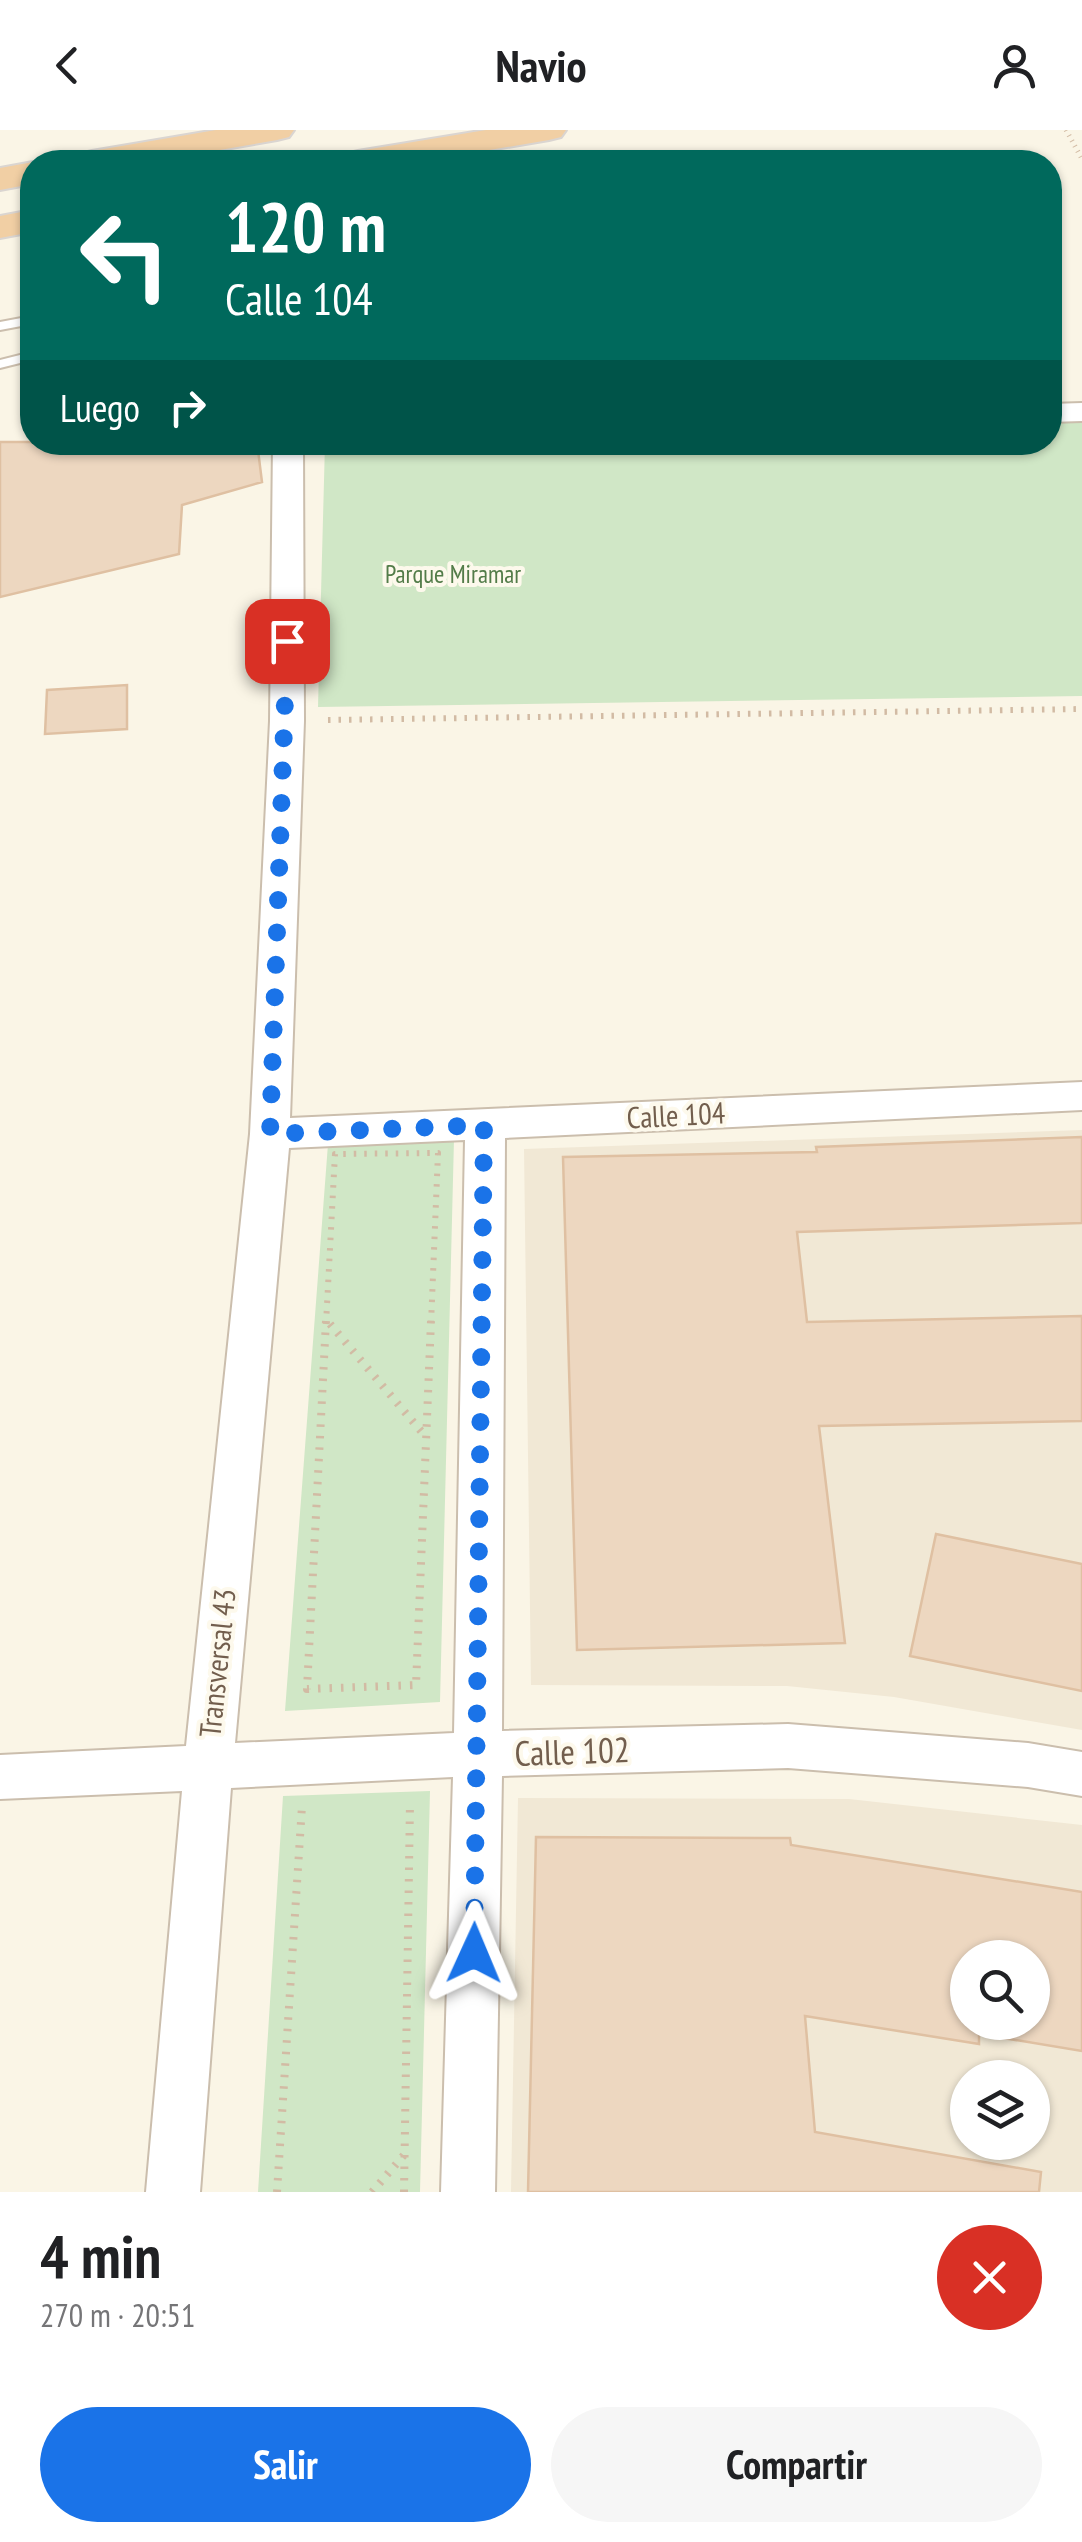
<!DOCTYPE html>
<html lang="es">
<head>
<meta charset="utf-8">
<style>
  :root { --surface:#fff; --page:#f6f6f6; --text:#202124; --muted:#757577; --accent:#1a73e8 }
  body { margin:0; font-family:"PT Sans Narrow",sans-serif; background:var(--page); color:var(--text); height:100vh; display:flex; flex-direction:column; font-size:38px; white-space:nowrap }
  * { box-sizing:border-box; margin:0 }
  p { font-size:32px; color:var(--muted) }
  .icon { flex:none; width:55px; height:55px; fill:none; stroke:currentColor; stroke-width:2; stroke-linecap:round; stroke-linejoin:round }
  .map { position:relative; height:2062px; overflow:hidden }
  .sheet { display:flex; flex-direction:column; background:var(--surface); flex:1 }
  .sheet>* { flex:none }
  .hud { position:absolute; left:20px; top:20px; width:1042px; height:305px; border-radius:40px; box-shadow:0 2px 8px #0004; background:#00695c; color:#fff; overflow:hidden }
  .buttons { position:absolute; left:950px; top:1810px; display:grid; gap:20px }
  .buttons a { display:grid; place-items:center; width:100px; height:100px; border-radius:50%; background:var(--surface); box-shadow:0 2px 8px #0004; font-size:50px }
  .pin { position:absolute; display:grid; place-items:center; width:85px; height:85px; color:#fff; margin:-42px; border-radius:20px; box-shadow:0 5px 15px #0006 }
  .me { position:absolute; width:110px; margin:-55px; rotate:1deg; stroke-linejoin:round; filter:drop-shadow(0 0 8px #0008) }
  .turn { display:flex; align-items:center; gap:35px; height:210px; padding:0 40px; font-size:45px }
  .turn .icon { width:130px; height:130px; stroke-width:2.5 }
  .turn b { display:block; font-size:70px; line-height:85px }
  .then { display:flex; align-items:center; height:95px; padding:0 40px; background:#0003; gap:20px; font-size:38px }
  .round { display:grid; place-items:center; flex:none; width:105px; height:105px; border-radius:52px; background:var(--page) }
  .headline { display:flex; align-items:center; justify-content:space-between; height:170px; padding:0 40px }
  h1 { font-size:60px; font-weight:700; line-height:75px }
  .primary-button { display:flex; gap:20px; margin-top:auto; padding:20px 40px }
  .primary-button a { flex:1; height:115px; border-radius:60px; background:var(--accent); color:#fff; font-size:40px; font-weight:700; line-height:115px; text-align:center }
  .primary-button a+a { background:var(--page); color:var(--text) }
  header { display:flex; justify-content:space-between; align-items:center; height:130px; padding:0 40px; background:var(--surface); font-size:45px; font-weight:700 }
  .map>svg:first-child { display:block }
</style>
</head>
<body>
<header><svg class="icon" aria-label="back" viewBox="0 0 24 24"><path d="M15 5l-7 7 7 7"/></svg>Navio<svg class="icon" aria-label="person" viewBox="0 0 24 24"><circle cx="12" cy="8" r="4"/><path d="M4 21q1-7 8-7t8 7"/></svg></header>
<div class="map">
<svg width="1082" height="2062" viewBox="0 0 1082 2062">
  <rect width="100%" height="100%" fill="#faf5e6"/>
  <path fill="#f1e8d5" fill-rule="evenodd" d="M1082 1000V1600L894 1567 787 1556 531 1555 524 1019Z
    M518 1668 849 1669 1082 1695V2062H511ZM968 1828H1032V1892H968ZM968 1948H1032V2012H968Z"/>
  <path fill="#d0e7c6" d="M1050 290H1082V566L318 577 325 313 1050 312Z
    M454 1009 440 1572 285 1581 328 1014Z
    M430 1661 420 2062H258L283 1666Z"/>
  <path fill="#edd7c0" stroke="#dfc0a2" stroke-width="2.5" fill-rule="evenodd" d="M0 312H257L262 352 182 375 179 424 0 467Z
    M127 555V599L45 604 47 560Z
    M1082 1007V1093L797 1102 807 1192 1082 1186V1291L819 1296 845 1513 577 1520 563 1027 817 1022 816 1017Z
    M936 1404 1082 1434V1561L910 1526Z
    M536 1707 790 1708 791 1715 1082 1762V1921L979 1904V1914L805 1886 815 2002 1041 2042 1039 2062H528ZM968 1828H1032V1892H968Z"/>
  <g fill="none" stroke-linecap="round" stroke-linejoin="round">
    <g stroke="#cbbead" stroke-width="4">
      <path id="service" d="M32 186V194L0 200V192Z
        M32 222V230L0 238V230Z"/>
    </g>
    <g stroke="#cbbead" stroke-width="4">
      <path id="minor" d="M1082 273V291L1050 292V274Z
        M273 312H303L304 591 290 988 1082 952V980L505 1008 502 1601 788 1594 1028 1613 1082 1622V1666L1028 1657 788 1638 502 1646 495 2062H441L453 1647 231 1658 200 2062H146L182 1661 0 1669V1625L186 1616 250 1004 270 591ZM465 1010 454 1603 235 1613 289 1018Z"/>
    </g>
    <g stroke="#dad5d1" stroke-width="4">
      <path id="trunk" d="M216 0H294L289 7 277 10 150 32H74L79 24 92 21Z
        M486 0H566L561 7 549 10 418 32H340L345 24 358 21Z
        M33 32 32 54 0 60V38Z
        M32 80V102L0 108V86Z"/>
    </g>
    <path stroke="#d2bba4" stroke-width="5" stroke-dasharray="1 5" stroke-linecap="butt" d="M1066 0 1082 29"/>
    <path stroke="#d2bba4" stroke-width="6" stroke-dasharray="2.5 8" stroke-linecap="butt" d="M328 590 1082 579
      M326 1194 335 1024 438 1023 431 1194"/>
    <path stroke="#d2bba4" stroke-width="8" stroke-dasharray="2.5 9" stroke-linecap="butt" d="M326 1191 307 1559 416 1555 431 1191
      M330 1194 426 1307
      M277 2062 302 1676
      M372 2062 404 2025
      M404 2062 410 1673"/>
    <use href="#service" fill="#fff" fill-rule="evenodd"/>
    <use href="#minor" fill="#fff" fill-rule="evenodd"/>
    <use href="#trunk" fill="#f1cfa4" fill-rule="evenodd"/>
  </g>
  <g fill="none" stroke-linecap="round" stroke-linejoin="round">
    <path stroke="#1a73e8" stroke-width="18" stroke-dasharray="0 32.4" d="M287 511 270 1004 484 995 474 1823"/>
  </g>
  <g text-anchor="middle" stroke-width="8" stroke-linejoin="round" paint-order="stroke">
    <g font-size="25" fill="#537c49" stroke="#fdf9ec">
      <text x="453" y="453">Parque Miramar</text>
    </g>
    <g font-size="30" fill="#725e4d" stroke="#fdf9ec">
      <text transform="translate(676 986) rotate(-3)" y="10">Calle 104</text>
      <text transform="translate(218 1533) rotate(-84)" y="10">Transversal 43</text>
    </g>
    <g font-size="35" fill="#725e4d" stroke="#fdf9ec">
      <text transform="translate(572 1622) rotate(-2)" y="12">Calle 102</text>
    </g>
  </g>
</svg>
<div class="buttons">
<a><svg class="icon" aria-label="search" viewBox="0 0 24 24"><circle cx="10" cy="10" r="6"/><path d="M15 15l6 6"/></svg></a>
<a><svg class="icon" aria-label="layers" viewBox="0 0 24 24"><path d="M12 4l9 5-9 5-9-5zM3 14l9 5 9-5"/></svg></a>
</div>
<div class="pin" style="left:287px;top:511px;background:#d93025"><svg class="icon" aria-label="arrive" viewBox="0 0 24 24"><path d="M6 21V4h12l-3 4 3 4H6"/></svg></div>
<svg class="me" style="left:474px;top:1823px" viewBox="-20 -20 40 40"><path d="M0-17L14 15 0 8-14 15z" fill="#1a73e8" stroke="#fff" stroke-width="4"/></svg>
<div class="hud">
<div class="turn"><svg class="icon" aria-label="left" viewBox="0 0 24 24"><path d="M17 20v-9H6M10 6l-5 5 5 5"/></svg><div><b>120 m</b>Calle 104</div></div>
<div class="then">Luego<svg class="icon" aria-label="right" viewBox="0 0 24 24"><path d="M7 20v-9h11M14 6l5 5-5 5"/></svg></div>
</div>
</div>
<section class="sheet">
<div class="headline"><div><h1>4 min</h1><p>270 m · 20:51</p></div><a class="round" style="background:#d93025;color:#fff"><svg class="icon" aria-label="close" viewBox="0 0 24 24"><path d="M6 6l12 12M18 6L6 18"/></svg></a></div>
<div class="primary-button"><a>Salir</a><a>Compartir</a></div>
</section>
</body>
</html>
